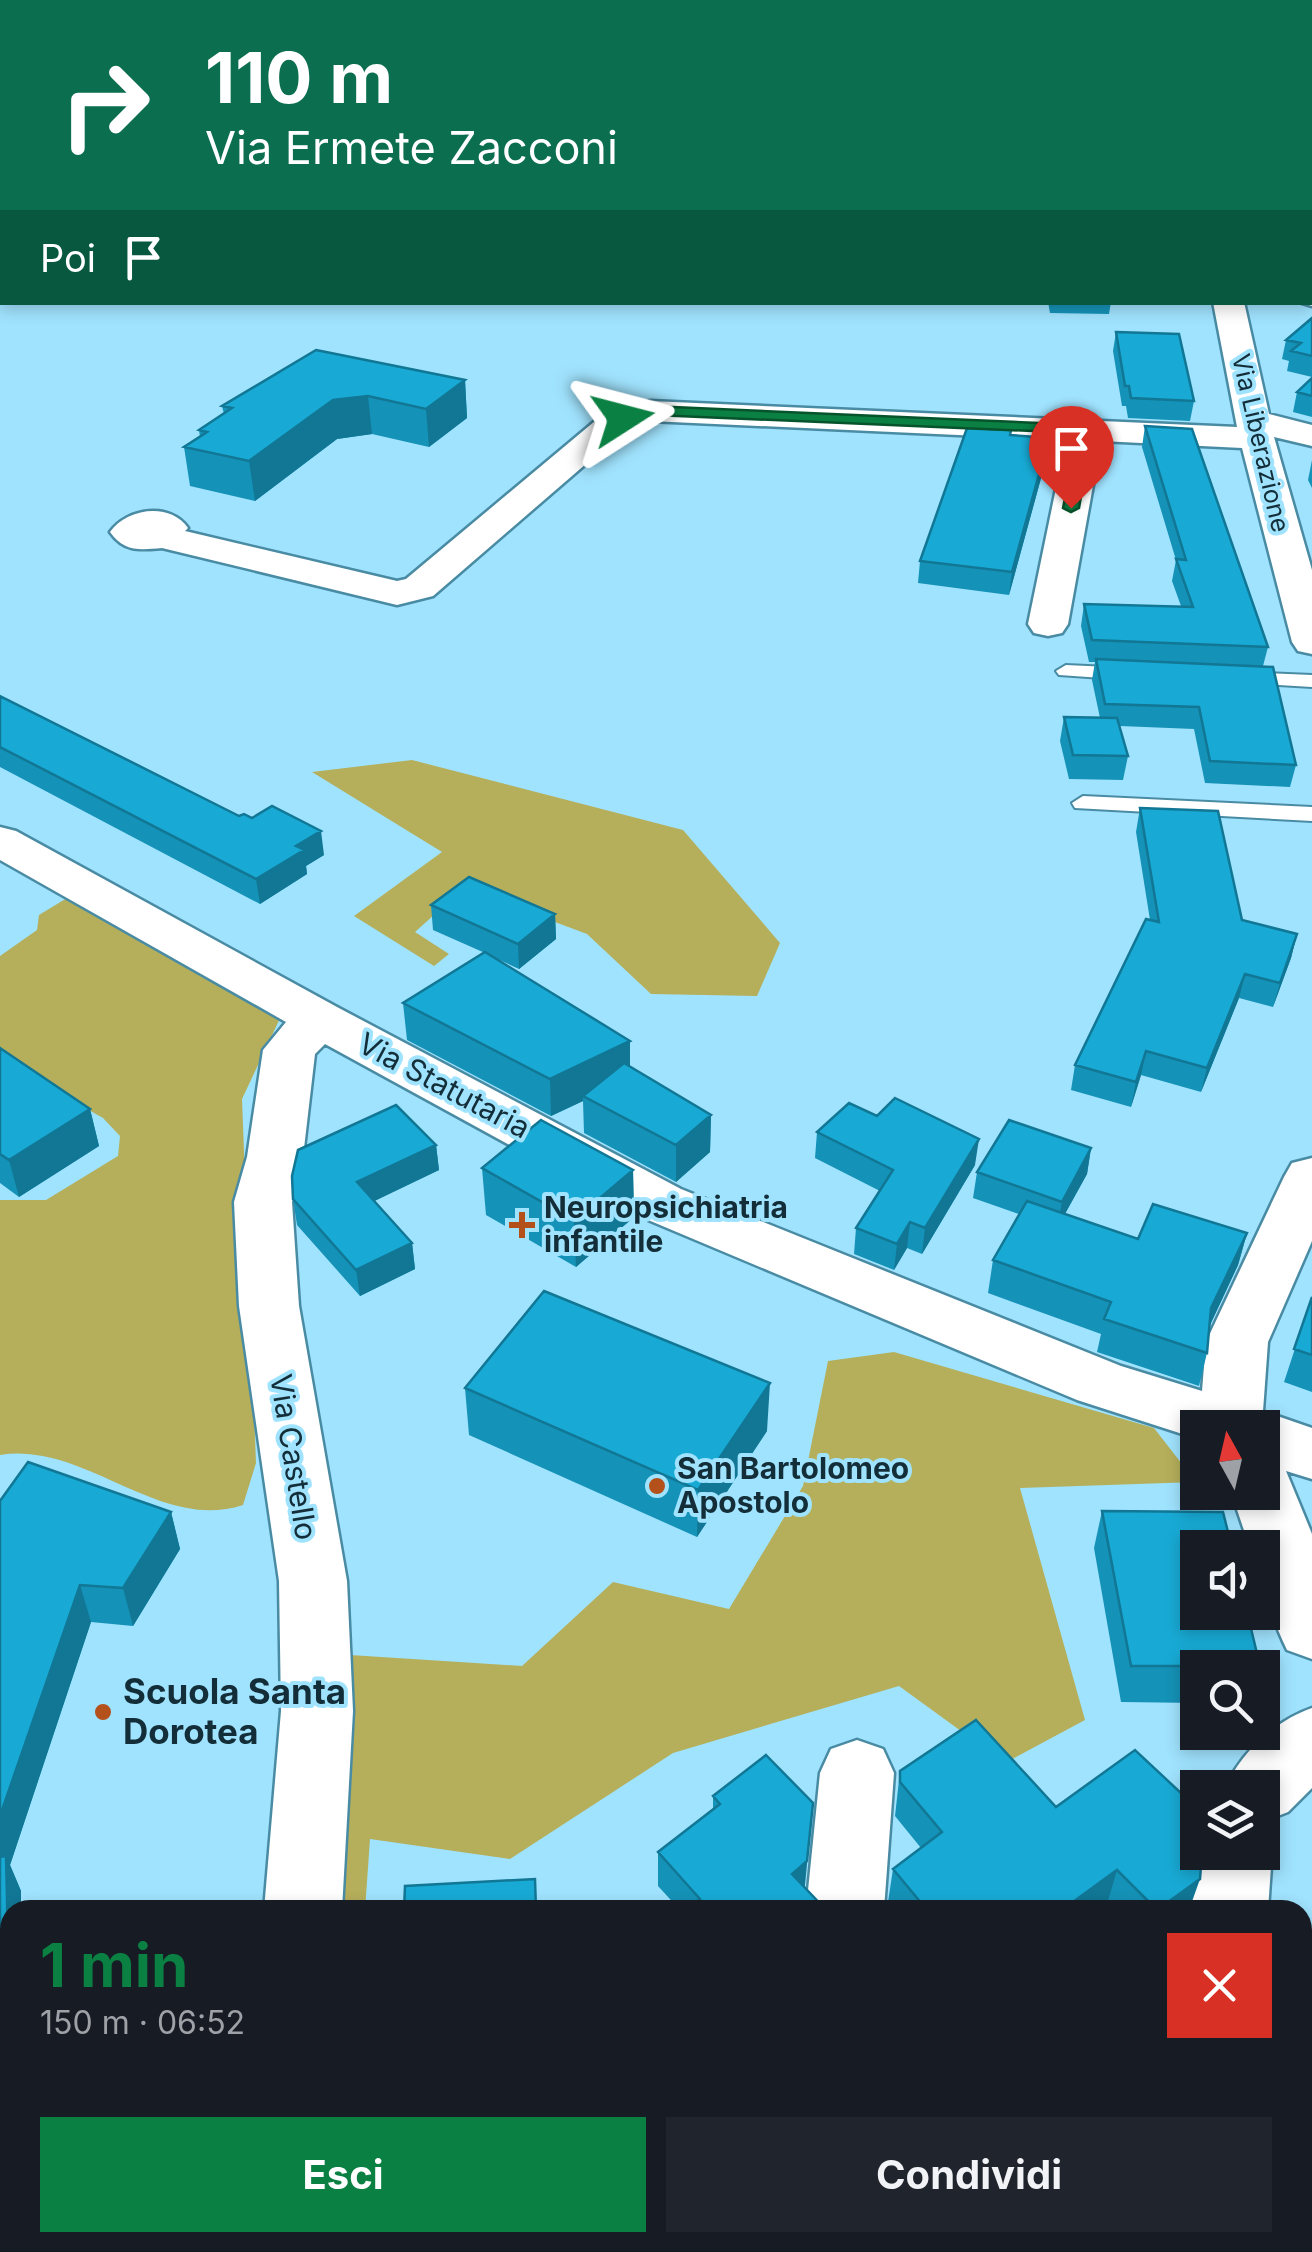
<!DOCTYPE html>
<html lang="it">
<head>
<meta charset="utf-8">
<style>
  :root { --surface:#171b24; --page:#20242c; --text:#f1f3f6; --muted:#9ea1a6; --accent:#0b8043 }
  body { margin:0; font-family:Inter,sans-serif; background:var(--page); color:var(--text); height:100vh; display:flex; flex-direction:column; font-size:38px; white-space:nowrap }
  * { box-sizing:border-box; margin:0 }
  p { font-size:32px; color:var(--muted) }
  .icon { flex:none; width:55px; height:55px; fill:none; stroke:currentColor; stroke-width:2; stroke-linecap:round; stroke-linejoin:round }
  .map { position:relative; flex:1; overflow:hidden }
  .details { position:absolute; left:0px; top:1900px; width:1312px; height:352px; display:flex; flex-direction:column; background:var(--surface); border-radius:30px 30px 0 0; box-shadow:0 5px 15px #0003 }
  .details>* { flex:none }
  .banner { position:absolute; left:0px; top:0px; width:1312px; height:305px; box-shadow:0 5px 15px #0003; background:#0b6e4f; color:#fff; overflow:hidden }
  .needle { width:65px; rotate:352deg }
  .controls { position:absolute; left:1180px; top:1410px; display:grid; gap:20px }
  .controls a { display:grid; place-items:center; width:100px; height:100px; border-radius:0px; background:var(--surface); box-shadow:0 5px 15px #0003; font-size:50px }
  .pin { position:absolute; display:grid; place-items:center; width:85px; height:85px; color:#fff; margin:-102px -42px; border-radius:50% 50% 50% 0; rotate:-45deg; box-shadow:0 0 10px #0007 }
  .pin .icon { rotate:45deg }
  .me { position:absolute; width:110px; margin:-55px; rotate:81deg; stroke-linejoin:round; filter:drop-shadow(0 0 8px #0008) }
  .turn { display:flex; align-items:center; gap:35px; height:210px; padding:0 40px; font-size:45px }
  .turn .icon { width:130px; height:130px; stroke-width:2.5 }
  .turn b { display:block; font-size:70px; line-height:85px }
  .then { display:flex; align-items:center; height:95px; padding:0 40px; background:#0003; gap:20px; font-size:38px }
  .round { display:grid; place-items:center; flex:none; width:105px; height:105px; border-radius:0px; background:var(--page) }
  .overview { display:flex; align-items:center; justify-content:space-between; height:170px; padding:0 40px }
  h1 { font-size:60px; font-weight:700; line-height:75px; color:var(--accent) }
  .cta { display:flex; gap:20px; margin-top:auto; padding:20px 40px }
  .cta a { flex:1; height:115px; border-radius:0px; background:var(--accent); color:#fff; font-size:40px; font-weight:700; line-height:115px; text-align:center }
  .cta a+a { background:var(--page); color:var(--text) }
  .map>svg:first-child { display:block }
</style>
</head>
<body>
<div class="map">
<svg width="1312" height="2252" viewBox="0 0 1312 2252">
  <rect width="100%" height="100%" fill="#a0e3fe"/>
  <path fill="#b5af5b" d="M412 760 683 830 780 943 757 996 651 994 587 934 464 888 415 932 449 954 434 966 354 916 442 852 312 772Z
    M67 898 282 1014 242 1099 256 1463 243 1505C159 1533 85 1441 0 1455V1200H46L118 1156 120 1136 103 1118 0 1060V956L37 930 39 915Z
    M894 1352 1154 1428 1196 1482 1020 1488 1085 1720 1005 1763 899 1686 673 1753 510 1859 370 1839 365 1910H298L319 1653 522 1666 613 1582 729 1609 803 1486 828 1361Z"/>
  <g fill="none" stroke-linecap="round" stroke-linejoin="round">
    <g stroke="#4a8ba4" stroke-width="4">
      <path id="lane" d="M1310 223H1312V231H1310Z
        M1066 665 1131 668 1141 674 1131 680 1059 675 1056 671Z
        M1239 672 1312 675V687L1232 682 1229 678 1232 674Z
        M1083 796 1312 807V821L1075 808 1072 803Z"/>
    </g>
    <g stroke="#4a8ba4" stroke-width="5">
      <path id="street" d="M665 0H688L689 2H667Z
        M1310 103H1312V119H1310Z
        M1310 287H1312V306L1299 302H1310Z
        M1213 302H1244L1269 414 1312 425V446L1274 437 1312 570V654L1298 651 1292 642 1242 448 1101 441 1068 624 1062 633 1048 636 1034 633 1028 624 1066 440 650 421 638 418 633 411 638 404 650 401 1237 427Z
        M619 408 631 411 636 418 631 425 433 596 397 605 162 548C139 550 124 552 110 532 127 508 170 502 188 528L185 531 397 581 406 579 607 411Z
        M0 827 16 831 337 1007 681 1189 1121 1366 1202 1391 1206 1342 1284 1177 1292 1163 1312 1158V1241L1268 1342 1263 1411 1312 1428V1479L1286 1471 1312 1534V1659L1287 1650C1270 1615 1262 1586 1262 1548H1250L1231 1492H1262V1428H1198V1439L1077 1400 641 1217 325 1044 315 1054 303 1157 292 1202 299 1306 347 1581 353 1711 342 1910H264L281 1711 279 1581 239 1306 234 1202 247 1157 263 1050 286 1022 0 860Z
        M1312 1708V1788L1288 1812 1262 1822V1788H1225C1242 1751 1275 1721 1312 1708Z
        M857 1740 883 1749 894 1773 884 1910H806L820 1773 831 1749Z
        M1262 1830 1272 1852 1268 1910H1190L1198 1848V1852H1262Z
        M204 2242H292L288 2252H200Z"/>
    </g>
    <use href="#lane" fill="#fff" fill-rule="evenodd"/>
    <use href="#street" fill="#fff" fill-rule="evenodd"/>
  </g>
  <path fill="#1592b7" d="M1312 0V75H1310V2Z
    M1048 302H1111L1109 314 1050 313Z
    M1312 318V377L1287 371 1289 361 1282 359 1286 340Z
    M1116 332 1194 401 1190 421 1128 418 1126 406H1122L1113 351Z
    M1312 378V417L1293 412 1297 392Z
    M465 380 467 418 429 447 372 434 337 439 255 501 190 486 184 447 200 437 199 430 224 414 222 406Z
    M1145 426 1268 647 1263 666 1296 765 1290 787 1205 783 1194 729 1120 726 1128 756 1123 780 1069 779 1060 741 1064 717 1100 718 1092 680 1095 662H1089L1081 626 1084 604 1181 606 1172 581 1176 560 1142 447Z
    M1010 435 1046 460 1009 595 918 583 920 561Z
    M1312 460V488L1308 480Z
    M0 696 239 816 324 855 306 866 307 874 260 904 0 767Z
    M1140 808 1242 920 1297 934 1291 958 1273 1007 1239 998 1201 1092 1141 1075 1131 1107 1071 1090 1075 1065 1150 920 1136 832Z
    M431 905 555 914 556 939 519 969 491 956 630 1067 711 1115 710 1152 676 1182 584 1133 583 1101 551 1116 407 1040 403 1003 485 953 433 930Z
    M0 1048 90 1109 99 1146 19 1197 0 1183Z
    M817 1132 975 1165 922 1254 907 1248 894 1270 854 1254 856 1228 880 1191 815 1158Z
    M436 1145 439 1170 374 1201 412 1243 415 1269 360 1296 297 1225 293 1199Z
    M1091 1148 1087 1174 1065 1214 1138 1239 1247 1233 1238 1265 1210 1325 1207 1353 1199 1386 1097 1352 1101 1334 988 1293 993 1260 1019 1214 973 1198 977 1172Z
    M482 1168 633 1170 634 1217 576 1267 486 1215Z
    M1312 1297V1392L1284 1382Z
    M465 1388 767 1431 697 1537 469 1435Z
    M0 1501 171 1512 180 1549 133 1626 91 1622 10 1865 21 1891V1910H10Z
    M1102 1511 1260 1666 1259 1668H1198V1703L1121 1702 1094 1548Z
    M900 1771 1056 1807 1189 1910H1114L1107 1904 1099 1910H895L888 1902 893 1869 921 1848 895 1816Z
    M713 1796 805 1887 826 1910H680L658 1886V1852L713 1809Z
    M1302 2032 1312 2035V2252H1306L1281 2242H1302Z"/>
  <path fill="#117795" d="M465 380 467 418 429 447 426 409Z
    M368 396 372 434 337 439 255 501 249 461 333 400Z
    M1049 438 1046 460 1009 595 1012 572Z
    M321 831 324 855 306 866 307 874 260 904 256 879 296 846Z
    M555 914 556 939 519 969 518 944Z
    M1297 934 1291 958 1273 1007 1280 983Z
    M1245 974 1239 998 1201 1092 1207 1068Z
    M630 1041V1078L583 1096V1101L551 1116 550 1079Z
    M1146 1051 1141 1075 1131 1107 1136 1082Z
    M90 1109 99 1146 19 1197 9 1160Z
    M711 1115 710 1152 676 1182V1145Z
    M979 1139 975 1165 922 1254 925 1228Z
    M436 1145 439 1170 360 1208 357 1182Z
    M1091 1148 1087 1174 1057 1228 1062 1202Z
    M633 1170 634 1217 576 1267 574 1220Z
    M910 1222 907 1248 894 1270 897 1244Z
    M1247 1233 1238 1265 1203 1340 1211 1308Z
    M412 1243 415 1269 360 1296 356 1270Z
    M770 1383 767 1431 697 1537 698 1490Z
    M171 1512 180 1549 133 1626 123 1588Z
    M80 1585 91 1622 10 1865 21 1891V1910H10V2029L0 1895V1816Z
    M813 1803 804 1895 792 1874Z
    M1117 1870 1107 1904 1099 1910H1062Z
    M1200 1879 1189 1910H1157Z
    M10 2148V2184L0 2187V2151Z"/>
  <path fill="#18aad5" stroke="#117795" stroke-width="2.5" d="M916 0H1312V26L1310 27 1312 52H1310V2H916Z
    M1312 136V204L1310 205V137Z
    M1312 318V356L1291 351 1301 343 1286 340Z
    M1116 332 1179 334 1194 401 1131 398 1129 386H1125Z
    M316 350 465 380 426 409 368 396 333 400 249 461 184 447 207 432 199 430 232 408 222 406Z
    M1312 378V396L1297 392Z
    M1145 426 1192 429 1268 647 1092 640 1084 604 1193 607 1176 559 1186 560Z
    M967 428 1011 430 1010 435 1049 438 1012 572 920 561Z
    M1096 659 1273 667 1296 765 1210 761 1199 707 1105 704Z
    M0 696 239 816 244 814 252 818 272 806 321 831 296 846 304 850 256 879 0 747Z
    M1064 717 1117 718 1128 756 1073 755Z
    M1140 808 1218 811 1242 920 1297 934 1280 983 1245 974 1207 1068 1146 1051 1136 1082 1075 1065 1146 919 1159 922Z
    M469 877 555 914 518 944 431 905Z
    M485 952 630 1041 550 1079 403 1003Z
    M0 1048 90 1109 9 1160 0 1154Z
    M624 1063 711 1115 676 1145 583 1096Z
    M895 1098 979 1139 925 1228 910 1222 897 1244 856 1228 893 1170 817 1132 849 1103 877 1116Z
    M396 1105 436 1145 357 1182 412 1243 356 1270 293 1199 292 1176 298 1150Z
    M541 1120 633 1170 574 1220 482 1168Z
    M1009 1120 1091 1148 1062 1202 977 1172Z
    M1027 1201 1138 1239 1153 1204 1247 1233 1211 1308 1207 1353 1104 1319 1111 1302 993 1260Z
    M544 1291 770 1383 698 1490 465 1388Z
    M1312 1297V1355L1294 1349Z
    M28 1462 171 1512 123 1588 80 1585 0 1816V1501Z
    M1102 1511 1223 1512 1232 1548H1198V1612H1247L1260 1666H1131Z
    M976 1720 1056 1807 1135 1750 1198 1809V1852H1202L1200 1879 1157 1910 1117 1870 1062 1910H927L893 1869 942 1832 900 1782V1771Z
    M766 1755 813 1803 807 1861 792 1874 826 1910H686L700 1899 658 1852 720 1804 713 1796Z
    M6 1856 10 2029V2148L0 2151V1857Z
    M535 1879 536 1910H404L405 1886Z
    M1302 2032 1312 2035V2217L1302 2214Z
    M377 2242H510L509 2252H376Z"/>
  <path fill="#0b8043" stroke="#07532c" stroke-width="2.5" d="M650 406 1086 425 1093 429 1079 508 1071 512 1063 508 1078 433 654 415 623 423 616 418Z"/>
  <g fill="#b4511b" stroke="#a0e3fe" stroke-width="4">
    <path d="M517 1210h10v10h10v10h-10v10h-10v-10h-10v-10h10z"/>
    <circle cx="657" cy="1486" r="10"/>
    <circle cx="103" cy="1712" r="10"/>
  </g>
  <g text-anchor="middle" stroke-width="8" stroke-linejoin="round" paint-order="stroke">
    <g font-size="25" fill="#132e39" stroke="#a0e3fe">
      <text transform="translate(1261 443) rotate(77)" y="9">Via Liberazione</text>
    </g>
    <g font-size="30" fill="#132e39" stroke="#a0e3fe">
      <text transform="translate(444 1086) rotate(28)" y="10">Via Statutaria</text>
      <text transform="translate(293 1457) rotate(81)" y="10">Via Castello</text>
    </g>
    <g font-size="30" font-weight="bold" fill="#132e39" stroke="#a0e3fe" text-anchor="start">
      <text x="544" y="1218">Neuropsichiatria<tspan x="544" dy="34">infantile</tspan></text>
      <text x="677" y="1479">San Bartolomeo<tspan x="677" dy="34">Apostolo</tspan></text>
    </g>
    <g font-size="35" font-weight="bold" fill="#132e39" stroke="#a0e3fe" text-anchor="start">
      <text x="123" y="1704">Scuola Santa<tspan x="123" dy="40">Dorotea</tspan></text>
    </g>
  </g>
</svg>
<div class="controls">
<a><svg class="needle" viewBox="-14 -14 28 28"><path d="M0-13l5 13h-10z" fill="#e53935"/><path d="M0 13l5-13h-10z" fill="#9ea1a6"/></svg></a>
<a><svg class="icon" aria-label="sound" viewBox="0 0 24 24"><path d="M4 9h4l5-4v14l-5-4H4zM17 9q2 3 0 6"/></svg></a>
<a><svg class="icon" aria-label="search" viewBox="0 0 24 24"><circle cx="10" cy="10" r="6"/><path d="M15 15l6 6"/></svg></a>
<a><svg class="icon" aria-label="layers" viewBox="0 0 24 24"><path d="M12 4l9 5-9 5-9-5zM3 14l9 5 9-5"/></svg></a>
</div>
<div class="pin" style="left:1071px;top:508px;background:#d93025"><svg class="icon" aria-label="arrive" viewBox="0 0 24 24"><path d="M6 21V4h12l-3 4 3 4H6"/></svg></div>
<svg class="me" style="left:623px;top:418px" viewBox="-20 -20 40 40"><path d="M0-17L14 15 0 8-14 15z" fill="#0b8043" stroke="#fff" stroke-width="4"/></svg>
<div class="banner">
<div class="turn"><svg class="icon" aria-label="right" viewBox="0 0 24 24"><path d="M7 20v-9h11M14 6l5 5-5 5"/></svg><div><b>110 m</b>Via Ermete Zacconi</div></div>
<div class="then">Poi<svg class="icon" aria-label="arrive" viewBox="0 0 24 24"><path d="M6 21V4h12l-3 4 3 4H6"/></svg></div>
</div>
<section class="details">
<div class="overview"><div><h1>1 min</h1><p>150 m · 06:52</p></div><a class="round" style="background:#d93025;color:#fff"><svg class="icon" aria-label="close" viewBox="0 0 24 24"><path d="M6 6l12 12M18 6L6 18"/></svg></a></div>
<div class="cta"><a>Esci</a><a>Condividi</a></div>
</section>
</div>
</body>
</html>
